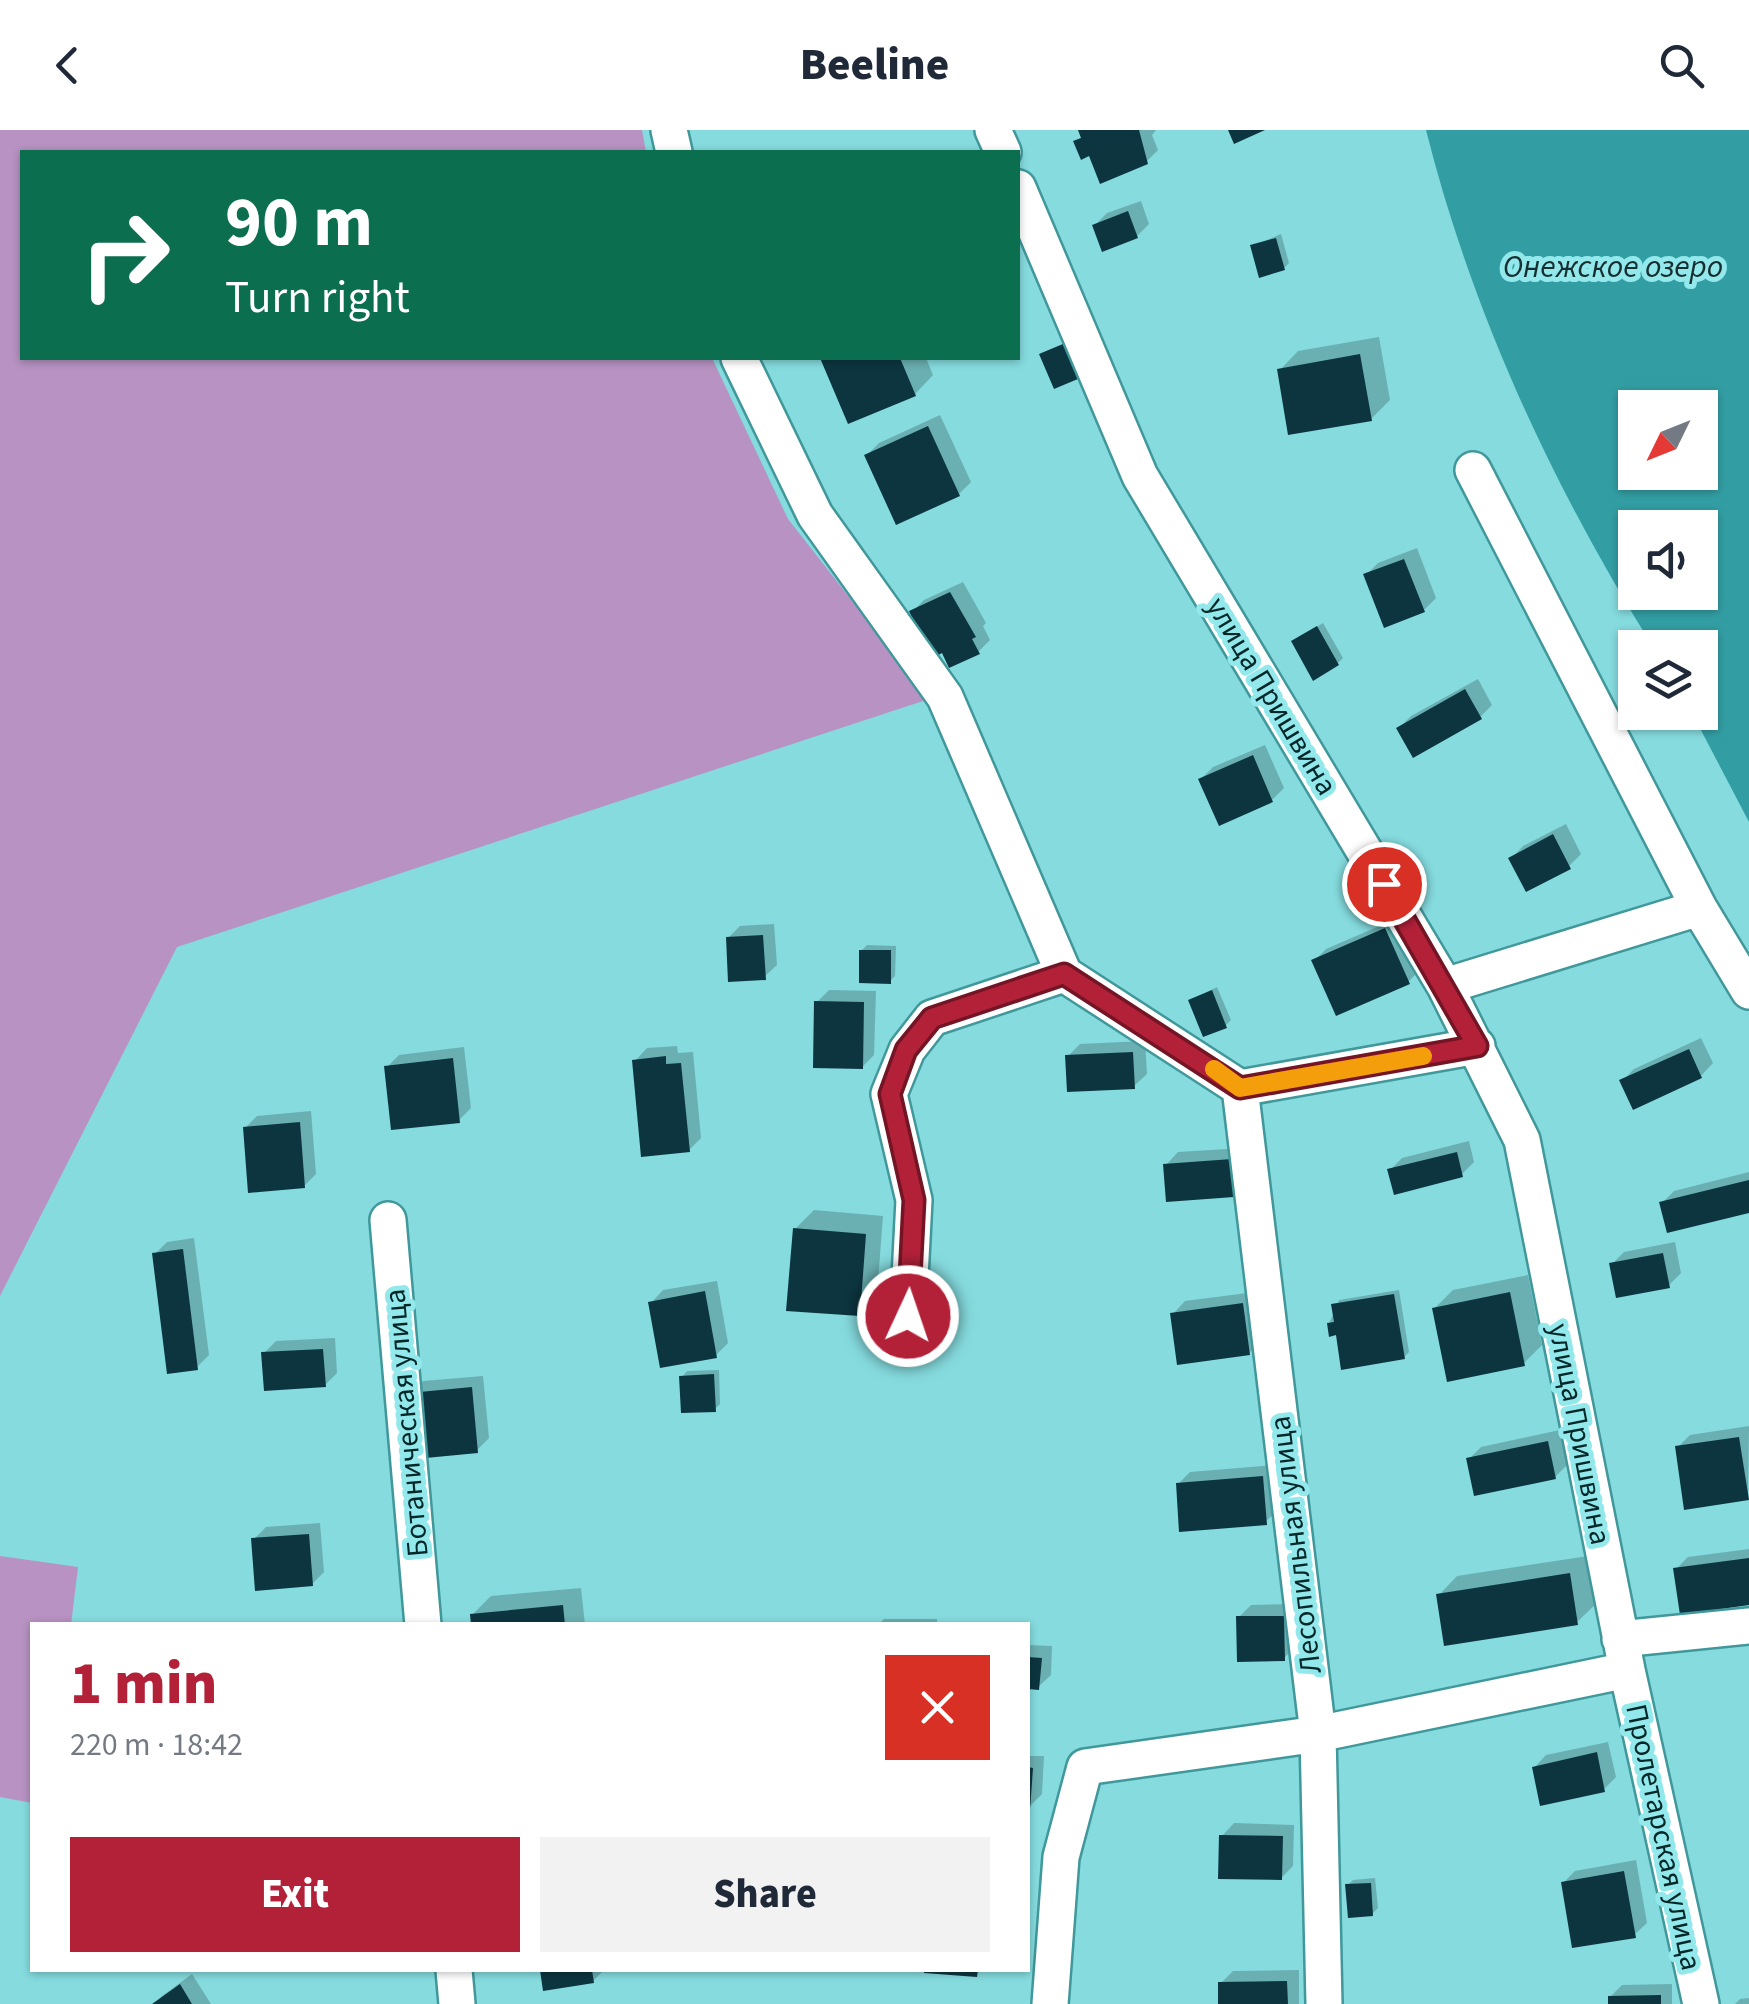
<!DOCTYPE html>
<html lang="en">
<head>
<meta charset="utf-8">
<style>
  :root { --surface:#fff; --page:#f2f2f3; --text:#1f2937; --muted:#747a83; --accent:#b32139 }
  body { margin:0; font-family:"Source Sans 3",sans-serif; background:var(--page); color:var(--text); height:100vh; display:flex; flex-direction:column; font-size:38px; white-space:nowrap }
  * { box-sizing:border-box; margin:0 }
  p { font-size:32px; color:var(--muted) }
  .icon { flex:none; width:55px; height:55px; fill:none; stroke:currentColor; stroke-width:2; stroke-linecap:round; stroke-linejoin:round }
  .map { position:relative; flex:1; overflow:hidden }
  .drawer { position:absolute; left:30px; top:1492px; width:1000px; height:350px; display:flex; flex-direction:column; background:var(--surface); border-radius:0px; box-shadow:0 2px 8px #0004 }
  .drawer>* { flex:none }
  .guide { position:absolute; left:20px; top:20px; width:1000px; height:210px; border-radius:0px; box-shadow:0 2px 8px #0004; background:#0b6e4f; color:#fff; overflow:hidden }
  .needle { width:65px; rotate:227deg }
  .tools { position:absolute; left:1618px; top:260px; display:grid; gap:20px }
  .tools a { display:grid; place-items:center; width:100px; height:100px; border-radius:0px; background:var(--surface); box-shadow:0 2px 8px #0004; font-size:50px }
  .pin { position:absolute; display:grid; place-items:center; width:85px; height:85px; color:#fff; margin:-42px; border:5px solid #fff; border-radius:50%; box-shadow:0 2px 10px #0007 }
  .me { position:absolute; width:110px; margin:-55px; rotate:3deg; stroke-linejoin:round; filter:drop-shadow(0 0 8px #0008) }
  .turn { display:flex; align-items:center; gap:35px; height:210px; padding:0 40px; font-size:45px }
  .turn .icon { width:130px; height:130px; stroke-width:2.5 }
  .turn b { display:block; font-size:70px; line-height:85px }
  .round { display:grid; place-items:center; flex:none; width:105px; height:105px; border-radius:0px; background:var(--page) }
  .headline { display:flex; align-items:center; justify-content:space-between; height:170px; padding:0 40px }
  h1 { font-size:60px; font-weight:800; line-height:75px; color:var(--accent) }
  .button { display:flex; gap:20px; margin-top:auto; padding:20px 40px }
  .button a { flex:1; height:115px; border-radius:0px; background:var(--accent); color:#fff; font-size:40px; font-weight:800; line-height:115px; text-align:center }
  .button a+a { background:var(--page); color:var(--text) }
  header { display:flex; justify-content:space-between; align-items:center; height:130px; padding:0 40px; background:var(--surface); font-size:45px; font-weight:800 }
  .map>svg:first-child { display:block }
</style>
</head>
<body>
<header><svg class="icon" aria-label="back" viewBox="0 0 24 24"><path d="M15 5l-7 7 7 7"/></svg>Beeline<svg class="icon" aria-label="search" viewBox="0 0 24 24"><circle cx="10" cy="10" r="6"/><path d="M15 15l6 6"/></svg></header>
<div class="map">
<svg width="1749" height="1874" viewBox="0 0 1749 1874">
  <rect width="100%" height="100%" fill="#85dbde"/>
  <path fill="#b792c2" d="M0 0H642L646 22H22V228H712L788 389 929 569 177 817 0 1166Z
    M0 1426 78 1437 71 1495H32V1673L0 1667Z"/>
  <path fill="#329ea3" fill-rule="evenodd" d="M1426 0H1749V692L1692 583 1700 582V518L1653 517C1553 357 1472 183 1426 0ZM1635 278H1700V342H1635ZM1635 398H1700V462H1635Z"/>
  <path fill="#0003" d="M1080 0H1156L1152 5 1158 20 1146 32 1090 23 1076 12 1083 6Z
    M1141 71 1149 94 1137 106 1095 95 1107 83Z
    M1281 104 1289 133 1284 138 1253 116Z
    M1379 207 1390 270 1371 289 1280 240 1298 221Z
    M823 228H926L933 245 915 264 849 290Z
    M940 285 971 352 959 364 867 325 879 313Z
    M1417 418 1436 468 1424 480 1366 445 1378 433Z
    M963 452 986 493 983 496 990 510 978 522 944 520 912 482 924 470Z
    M1323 493 1343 528 1338 533 1294 511Z
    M1478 549 1492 575 1480 587 1399 598 1411 586Z
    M1265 615 1284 658 1272 670 1201 649 1213 637Z
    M1566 694 1581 724 1569 736 1511 729 1523 716Z
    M1398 788 1420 840 1408 852 1314 831 1326 819Z
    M774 794 777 835 764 847 728 808 740 796Z
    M867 815 896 816 895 846 890 851 861 821Z
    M1217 857 1231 890 1225 896 1191 870Z
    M829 860 876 861 874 925 862 937 817 872Z
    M1701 908 1713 933 1701 946 1634 977 1622 951 1634 939Z
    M1145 911 1147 944 1134 956 1068 926 1080 914Z
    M677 916 678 923 693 922 701 1008 689 1020 635 931 647 918Z
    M464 917 471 978 459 990 387 937 399 925Z
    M311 981 316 1044 304 1056 245 998 257 986Z
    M1469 1011 1474 1032 1462 1044 1390 1040 1402 1028Z
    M1244 1018 1246 1053 1233 1065 1166 1035 1178 1022Z
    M1749 1042V1080L1662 1073 1674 1061Z
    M814 1080 883 1086 877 1165 859 1184 795 1099Z
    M194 1108 209 1225 196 1238 155 1124 167 1112Z
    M1675 1112 1681 1143 1669 1155 1612 1134 1624 1122Z
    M1528 1145 1542 1215 1523 1234 1434 1179 1453 1160Z
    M717 1151 728 1213 716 1225 651 1173 663 1160Z
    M1399 1160 1409 1222 1404 1227 1338 1202 1329 1194 1339 1170Z
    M1255 1162 1261 1211 1249 1223 1173 1184 1185 1171Z
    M335 1208 337 1243 325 1255 264 1223 276 1211Z
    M719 1240 720 1274 715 1279 682 1247 687 1241Z
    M483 1246 489 1308 477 1320 411 1264 423 1251Z
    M1749 1296 1748 1368 1678 1317 1690 1305Z
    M1560 1300 1567 1335 1555 1347 1469 1329 1481 1317Z
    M1274 1335 1278 1380 1265 1392 1178 1354 1190 1342Z
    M320 1393 324 1442 312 1454 254 1409 266 1397Z
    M1749 1419V1473L1676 1439 1688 1427Z
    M1588 1426 1596 1474 1577 1492 1439 1465 1457 1446Z
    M581 1458 585 1495H473L472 1485 491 1466Z
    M1295 1474 1296 1516 1284 1528 1239 1487 1251 1475Z
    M884 1489H937V1495H878Z
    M1028 1515 1052 1516 1051 1545 1038 1557 1028 1556Z
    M1608 1612 1616 1647 1604 1659 1534 1638 1546 1625Z
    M1028 1626H1044L1042 1664 1030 1676Z
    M1234 1693 1294 1695 1293 1736 1281 1748 1222 1706Z
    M1636 1730 1647 1793 1634 1805 1563 1753 1575 1741Z
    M1375 1748 1378 1778 1372 1784 1348 1755 1353 1750Z
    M542 1840H604L593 1851Z
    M1299 1840V1874H1221V1853L1233 1841Z
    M192 1844 211 1874H154L162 1866Z
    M1672 1854V1874H1610V1867L1622 1855Z
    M1749 1868V1874H1735L1740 1869Z"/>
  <path fill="#0c3540" d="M1078 0H1139L1148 34 1100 54 1089 26 1081 30 1073 11 1081 8Z
    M1228 0H1265L1234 14Z
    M1128 81 1138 108 1102 122 1092 95Z
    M1276 108 1285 140 1259 148 1250 115Z
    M1070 211 1085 246 1054 259 1039 224Z
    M1360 224 1372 291 1288 305 1277 239Z
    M820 228H900L916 266 848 294Z
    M928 296 960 366 896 395 864 325Z
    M1404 429 1425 482 1384 498 1363 444Z
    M950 462 976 507 972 509 980 524 949 538 942 523 931 529 909 481Z
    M1317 496 1339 535 1313 551 1291 511Z
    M1465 559 1482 589 1413 628 1396 598Z
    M1253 625 1273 672 1219 696 1198 649Z
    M1553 704 1571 739 1526 762 1508 728Z
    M1385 798 1410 854 1336 886 1311 830Z
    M763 805 766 850 728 852 726 807Z
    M859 820H891V854L859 853Z
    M1212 860 1227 898 1203 907 1188 870Z
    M814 871 864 872 863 939 813 938Z
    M1689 919 1702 948 1633 980 1619 950Z
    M1133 922 1135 959 1067 962 1065 925Z
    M666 926V934L681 933 690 1022 641 1027 632 930Z
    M453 928 460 993 391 1000 384 936Z
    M300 992 305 1058 248 1063 243 997Z
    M1457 1022 1463 1047 1394 1065 1387 1039Z
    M1232 1029 1234 1067 1166 1072 1163 1034Z
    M1749 1050V1083L1667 1103 1659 1072Z
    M793 1098 866 1104 860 1186 786 1181Z
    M183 1119 198 1240 167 1244 152 1123Z
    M1663 1123 1670 1158 1616 1168 1609 1133Z
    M705 1161 717 1228 660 1238 648 1172Z
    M1510 1162 1525 1236 1447 1252 1432 1178Z
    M1394 1164 1405 1229 1341 1240 1336 1205 1329 1207 1327 1193 1334 1192 1331 1174Z
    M1243 1173 1250 1225 1177 1235 1170 1183Z
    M323 1219 326 1257 264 1261 261 1222Z
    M714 1244 716 1282 681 1283 679 1246Z
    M472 1257 478 1323 415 1329 409 1263Z
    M1739 1307 1749 1370 1684 1380 1675 1316Z
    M1548 1311 1556 1349 1474 1366 1466 1328Z
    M1263 1346 1267 1395 1179 1402 1176 1353Z
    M309 1404 313 1456 255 1461 251 1408Z
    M1749 1428V1475L1680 1485 1673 1438Z
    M1570 1443 1578 1495 1444 1516 1436 1464Z
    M563 1475 565 1495H471L470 1484Z
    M1236 1486H1284L1285 1531 1237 1532Z
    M1028 1527 1042 1528 1039 1560 1028 1559Z
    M1597 1622 1605 1662 1540 1676 1532 1637Z
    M1028 1637 1033 1638 1030 1680H1028Z
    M1219 1705 1283 1706 1282 1750 1218 1749Z
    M1624 1741 1636 1808 1572 1818 1561 1752Z
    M1371 1753 1373 1786 1348 1788 1345 1754Z
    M540 1840H592L594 1853 543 1861Z
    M924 1840H978L977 1847 924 1843Z
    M1287 1851 1288 1874H1218V1852Z
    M180 1854 192 1874H152Z
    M1661 1865V1874H1608V1866Z"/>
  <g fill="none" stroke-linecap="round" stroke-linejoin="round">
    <g stroke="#40989b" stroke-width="40">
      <path id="minor" d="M669 0 674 22
        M993 0 1003 22
        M1018 58 1140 346 1445 856 1522 1010 1627 1540 1701 1874
        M739 228 815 385 945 567 1064 844 1240 958 1477 916
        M1473 340 1699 778 1749 861
        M1445 856 1699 778
        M1240 958 1318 1604 1324 1874
        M388 1090 423 1495
        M908 1186 914 1070 889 964 907 920 932 888 1064 844
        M1620 1509 1749 1496
        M454 1840 457 1874
        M1050 1874 1061 1727 1085 1637 1318 1604 1627 1540"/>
    </g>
    <use href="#minor" stroke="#fff" stroke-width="35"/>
  </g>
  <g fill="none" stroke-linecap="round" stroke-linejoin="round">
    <g stroke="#741525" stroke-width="25">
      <path id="route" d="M908 1186 914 1070 890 964 906 920 932 888 1064 844 1240 958 1477 916 1384 754"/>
    </g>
    <use href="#route" stroke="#b32139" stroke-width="18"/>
    <path stroke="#f59e0b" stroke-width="18" d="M1214 939 1240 958 1423 926"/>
  </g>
  <g text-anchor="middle" stroke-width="10" stroke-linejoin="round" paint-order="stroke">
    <g font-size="30" fill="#012729" stroke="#92e8eb">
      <text transform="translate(1272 566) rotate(59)" y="10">улица Пришвина</text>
      <text transform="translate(406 1293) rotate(-95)" y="10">Ботаническая улица</text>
      <text transform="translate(1580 1304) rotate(79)" y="10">улица Пришвина</text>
      <text transform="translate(1295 1415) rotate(-97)" y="10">Лесопильная улица</text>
      <text transform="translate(1664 1707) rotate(78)" y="10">Пролетарская улица</text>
    </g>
    <g font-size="32" font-style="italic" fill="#172f30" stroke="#92e8eb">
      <text x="1613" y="147">Онежское озеро</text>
    </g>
  </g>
</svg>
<div class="tools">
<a><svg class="needle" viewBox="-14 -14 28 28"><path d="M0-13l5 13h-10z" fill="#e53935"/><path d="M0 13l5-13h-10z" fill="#747a83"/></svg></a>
<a><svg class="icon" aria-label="sound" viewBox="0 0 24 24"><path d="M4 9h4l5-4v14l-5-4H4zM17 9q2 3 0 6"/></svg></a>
<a><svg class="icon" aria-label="layers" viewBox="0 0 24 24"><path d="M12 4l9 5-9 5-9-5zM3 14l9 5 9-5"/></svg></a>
</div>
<div class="pin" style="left:1384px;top:754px;background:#d93025"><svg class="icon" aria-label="arrive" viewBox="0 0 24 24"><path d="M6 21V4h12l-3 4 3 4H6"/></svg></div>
<svg class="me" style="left:908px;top:1186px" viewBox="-20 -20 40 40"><circle r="17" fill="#b32139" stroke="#fff" stroke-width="3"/><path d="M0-11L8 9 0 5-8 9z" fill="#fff"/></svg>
<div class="guide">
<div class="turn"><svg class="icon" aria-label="right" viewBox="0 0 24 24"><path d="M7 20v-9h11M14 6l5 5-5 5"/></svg><div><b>90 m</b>Turn right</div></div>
</div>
<section class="drawer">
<div class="headline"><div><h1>1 min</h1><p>220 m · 18:42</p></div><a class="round" style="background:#d93025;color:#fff"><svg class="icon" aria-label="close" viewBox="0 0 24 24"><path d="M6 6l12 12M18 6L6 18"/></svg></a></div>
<div class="button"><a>Exit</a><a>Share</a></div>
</section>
</div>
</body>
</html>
